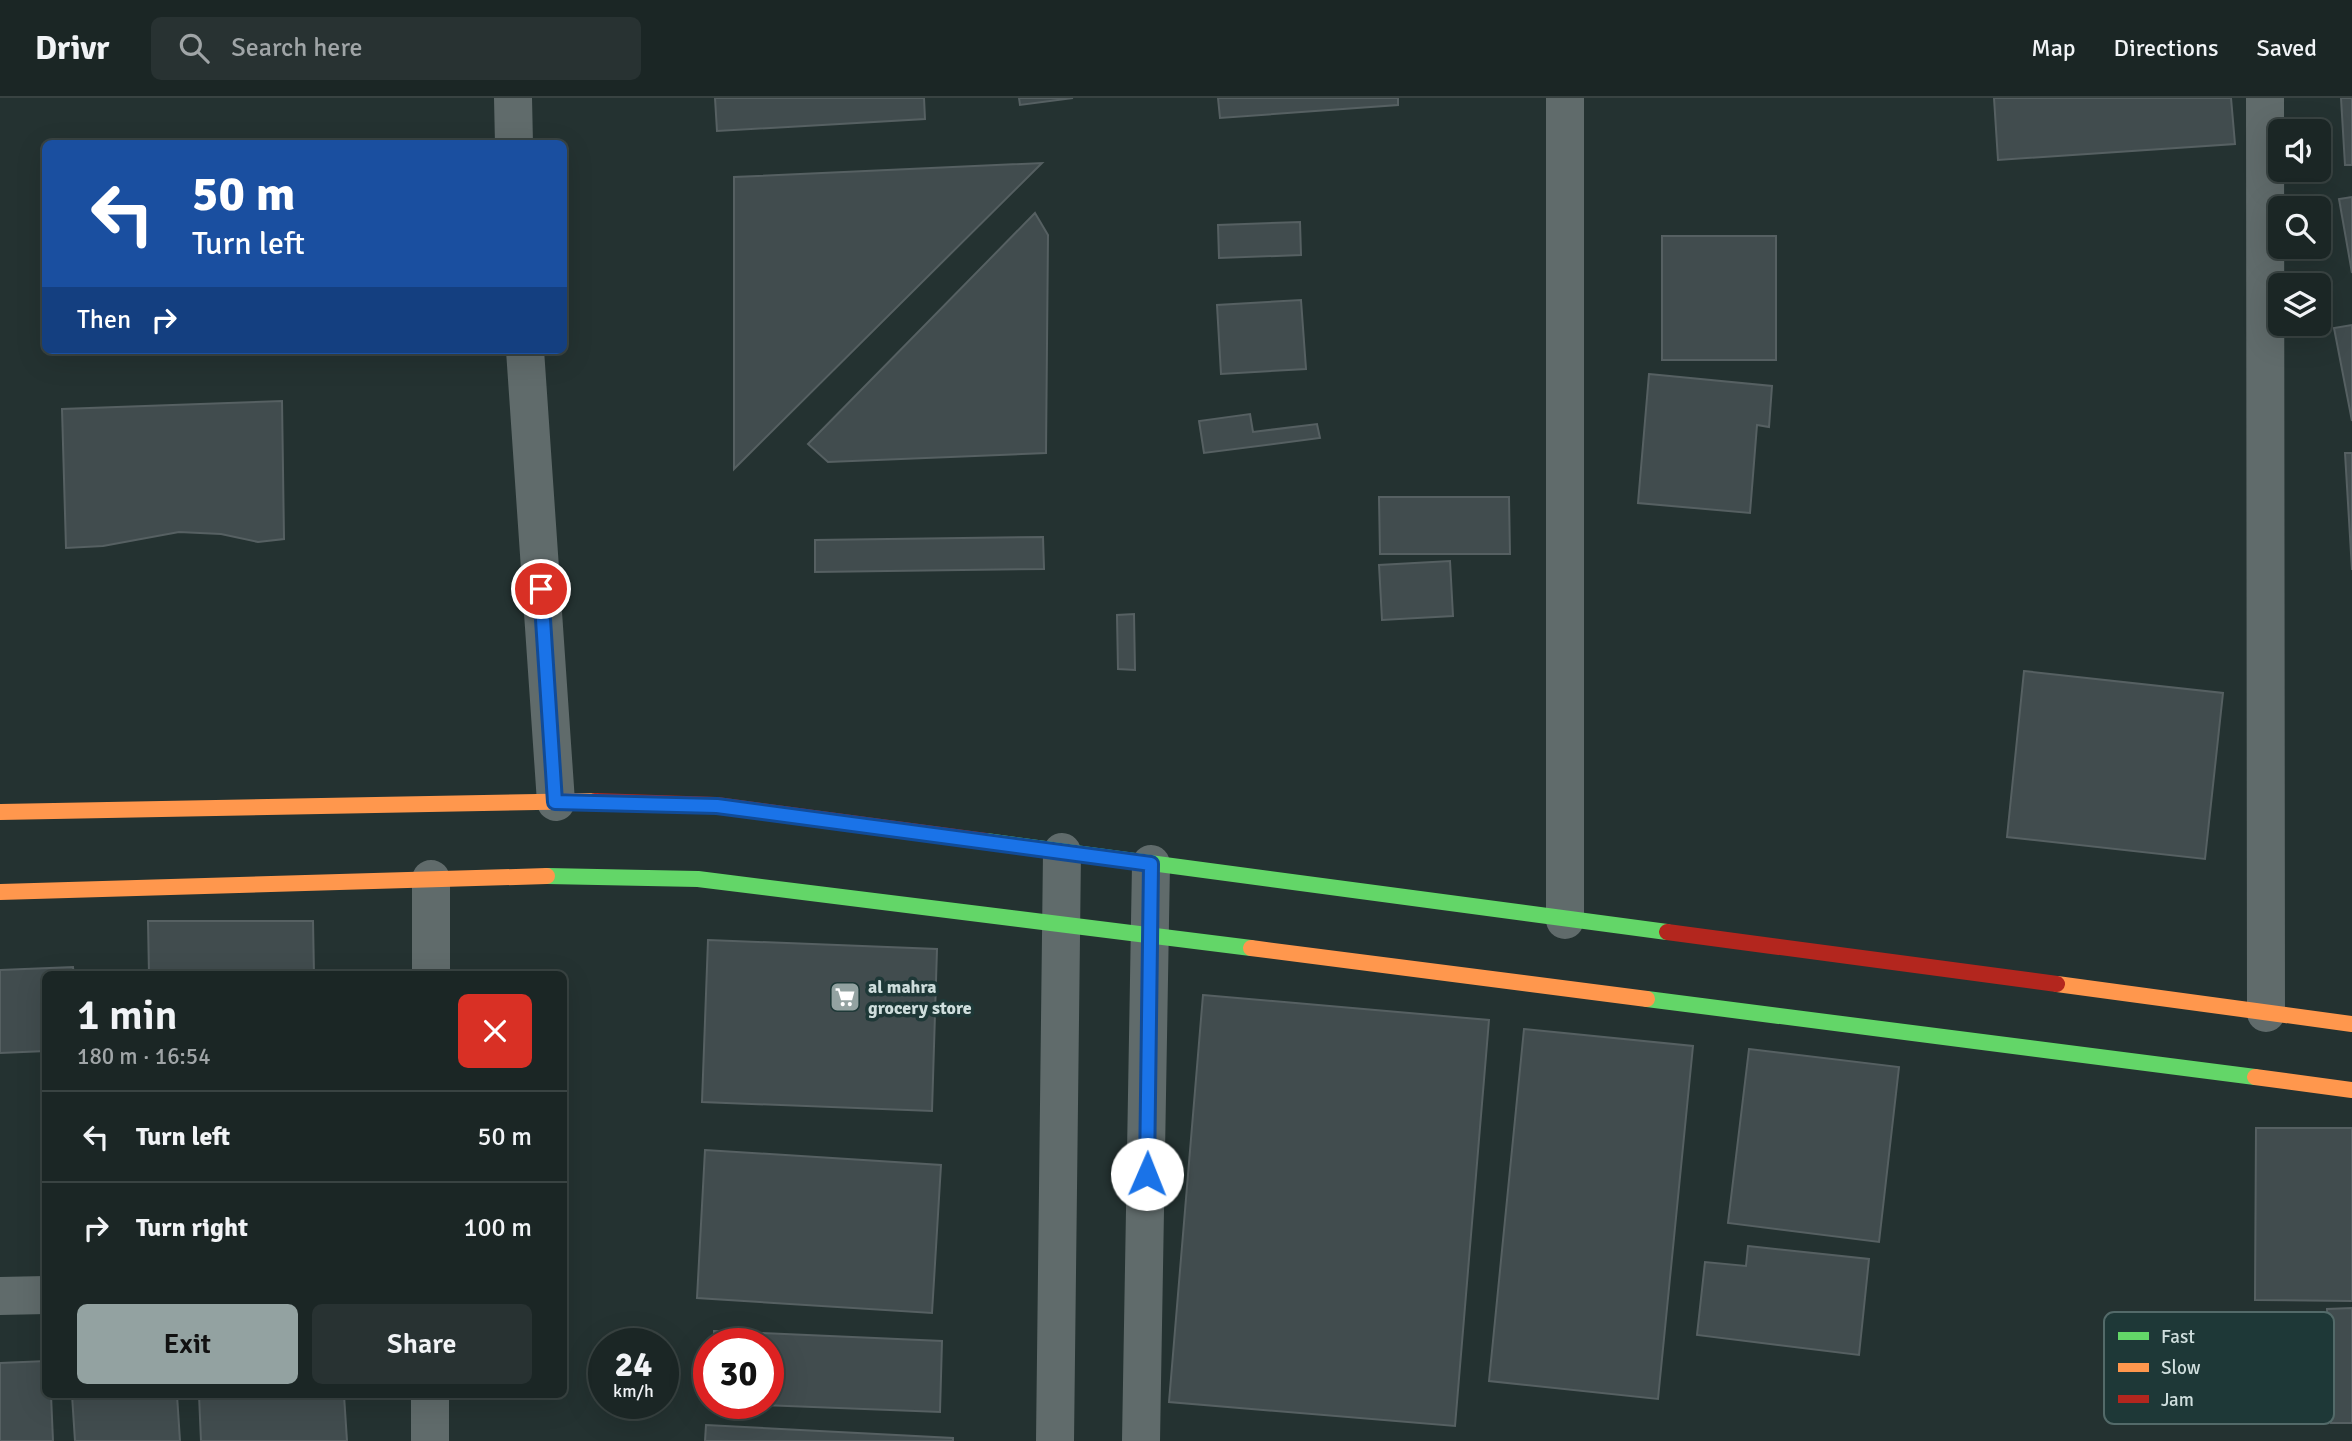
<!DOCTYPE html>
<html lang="en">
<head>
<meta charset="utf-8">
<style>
  :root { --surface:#1b2625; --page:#283232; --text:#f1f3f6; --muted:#a0a5a7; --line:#394342; --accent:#93a2a1 }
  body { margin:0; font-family:Signika,sans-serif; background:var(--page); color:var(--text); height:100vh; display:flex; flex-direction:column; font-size:26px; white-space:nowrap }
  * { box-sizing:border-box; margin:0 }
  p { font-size:23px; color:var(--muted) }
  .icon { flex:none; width:38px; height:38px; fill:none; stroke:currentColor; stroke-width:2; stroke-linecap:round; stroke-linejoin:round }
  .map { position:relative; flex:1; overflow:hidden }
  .side { position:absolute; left:42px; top:873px; width:525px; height:427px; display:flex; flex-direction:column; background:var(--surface); border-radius:10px; box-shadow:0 7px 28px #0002,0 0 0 2px var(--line) }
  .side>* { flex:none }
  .guide { position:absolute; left:42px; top:42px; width:525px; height:214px; border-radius:10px; box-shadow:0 7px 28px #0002,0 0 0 2px var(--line); background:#1a4fa0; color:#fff; overflow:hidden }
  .tools { position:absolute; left:2268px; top:21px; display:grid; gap:14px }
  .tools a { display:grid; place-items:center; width:63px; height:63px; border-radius:10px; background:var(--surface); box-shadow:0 7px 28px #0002,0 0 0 2px var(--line); font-size:35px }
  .speed { position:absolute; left:588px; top:1230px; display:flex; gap:14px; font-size:35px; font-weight:700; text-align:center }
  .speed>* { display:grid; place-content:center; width:91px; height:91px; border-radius:50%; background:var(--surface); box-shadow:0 7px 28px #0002,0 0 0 2px var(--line); line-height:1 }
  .speed small { font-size:18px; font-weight:400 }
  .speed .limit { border:10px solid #d22; background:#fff; color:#111 }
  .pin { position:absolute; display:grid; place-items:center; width:60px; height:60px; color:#fff; margin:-30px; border:4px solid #fff; border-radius:50%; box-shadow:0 2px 7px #0007 }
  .me { position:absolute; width:77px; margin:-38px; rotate:1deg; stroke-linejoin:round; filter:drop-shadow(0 0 5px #0008) }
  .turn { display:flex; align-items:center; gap:24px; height:147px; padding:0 35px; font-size:32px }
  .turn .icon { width:91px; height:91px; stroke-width:2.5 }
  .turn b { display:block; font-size:49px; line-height:60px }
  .then { display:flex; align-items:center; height:66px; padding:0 35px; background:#0003; gap:14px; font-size:26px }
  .round { display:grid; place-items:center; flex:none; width:74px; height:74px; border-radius:10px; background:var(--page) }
  .head { display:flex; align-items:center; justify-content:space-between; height:119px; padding:0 35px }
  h1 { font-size:42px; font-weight:600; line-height:52px }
  .primary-button { display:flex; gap:14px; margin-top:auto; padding:14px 35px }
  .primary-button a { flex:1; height:80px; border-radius:10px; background:var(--accent); color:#111; font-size:28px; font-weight:600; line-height:80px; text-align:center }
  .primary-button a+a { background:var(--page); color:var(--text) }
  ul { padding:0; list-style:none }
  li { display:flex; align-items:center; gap:21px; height:91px; padding:0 35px; border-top:2px solid var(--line) }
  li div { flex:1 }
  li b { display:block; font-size:26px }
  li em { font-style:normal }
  header { display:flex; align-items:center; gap:42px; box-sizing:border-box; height:98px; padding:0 35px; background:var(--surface); border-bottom:2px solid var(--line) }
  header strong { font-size:33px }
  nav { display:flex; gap:38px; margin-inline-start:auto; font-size:24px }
  .search { width:490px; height:63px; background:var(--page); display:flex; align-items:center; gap:18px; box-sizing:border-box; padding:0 24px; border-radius:10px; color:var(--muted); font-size:26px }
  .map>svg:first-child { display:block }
</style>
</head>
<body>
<header>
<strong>Drivr</strong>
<div class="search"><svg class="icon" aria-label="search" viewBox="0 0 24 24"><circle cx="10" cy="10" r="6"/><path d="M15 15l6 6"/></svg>Search here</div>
<nav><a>Map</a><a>Directions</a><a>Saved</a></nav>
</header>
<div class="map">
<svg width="2352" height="1343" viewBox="0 0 2352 1343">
  <rect width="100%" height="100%" fill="#243231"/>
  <path fill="#414c4e" stroke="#566062" stroke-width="2" d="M715 0H924L925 21 717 33Z
    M1019 0H1073L1020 7Z
    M1218 0H1398V7L1220 20Z
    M1994 0H2231L2235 46 1998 62Z
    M2341 0H2352V67H2345Z
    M1042 65 734 371V79Z
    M2352 99V175L2339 101Z
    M1035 115 1048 137 1046 355 828 364 808 346Z
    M1300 124 1301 157 1219 160 1218 127Z
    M1662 138H1776V262H1662Z
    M1301 202 1306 271 1221 276 1217 207Z
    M2352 227V323L2334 230Z
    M1649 276 1772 288 1769 329 1757 327 1750 415 1638 405Z
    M282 303 284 441 258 444 221 436 179 434 103 448 66 450 62 311Z
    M1250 316 1253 334 1317 326 1320 340 1204 355 1199 323Z
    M2345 355H2352V472Z
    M1379 399H1509L1510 456H1380Z
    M1043 439 1044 471 815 474V442Z
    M1450 463 1453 518 1382 522 1379 467Z
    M1134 516 1135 572 1118 571 1117 517Z
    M2024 573 2223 595 2205 761 2007 739Z
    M148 823H313L314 877H149Z
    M708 842 937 851 932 1013 702 1004Z
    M73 869 74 877H46V953L0 955V872Z
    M1203 897 1489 922 1455 1328 1169 1304Z
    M1524 931 1693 948 1658 1301 1489 1283Z
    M1749 951 1899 969 1879 1144 1728 1125Z
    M2256 1030H2352V1203L2255 1202Z
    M705 1052 941 1067 932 1215 697 1200Z
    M1748 1148 1869 1161 1859 1257 1697 1237 1705 1164 1746 1168Z
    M2352 1210V1325H2331L2327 1211Z
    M714 1233 942 1243 940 1314 740 1306H768V1246H714Z
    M46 1263V1297H51L53 1343H0V1265Z
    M72 1297H177L180 1343H75Z
    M199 1297H344L347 1343H201Z
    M706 1327 953 1340V1343H705Z"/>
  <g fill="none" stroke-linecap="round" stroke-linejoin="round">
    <path stroke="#606b6b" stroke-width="38" d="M513 0 514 46
      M1565 0V822
      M2265 0 2266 915
      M525 252 556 704
      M431 877V781
      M0 1198 46 1197
      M430 1343V1297
      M1055 1343 1062 754
      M1141 1343 1151 766"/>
    <path stroke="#63d668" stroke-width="16" d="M986 743 1667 834
      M547 778 698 781 1251 850
      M1647 901 2255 979"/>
    <path stroke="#ff974d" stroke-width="16" d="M0 714 595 703
      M0 794 547 778
      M1251 850 1647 901
      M2057 886 2352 926
      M2255 979 2352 992"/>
    <path stroke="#b3261e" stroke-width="16" d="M595 703 717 707 986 743
      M1667 834 2057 886"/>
  </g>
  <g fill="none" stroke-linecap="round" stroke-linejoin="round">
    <g stroke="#114b97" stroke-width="18">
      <path id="route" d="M541 491 555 704 717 708 1151 766 1147 1076"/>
    </g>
    <use href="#route" stroke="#1a73e8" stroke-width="12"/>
  </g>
  <defs>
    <g id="supermarket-square" transform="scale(1.575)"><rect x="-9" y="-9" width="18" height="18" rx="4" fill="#93a2a1" stroke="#1e3837"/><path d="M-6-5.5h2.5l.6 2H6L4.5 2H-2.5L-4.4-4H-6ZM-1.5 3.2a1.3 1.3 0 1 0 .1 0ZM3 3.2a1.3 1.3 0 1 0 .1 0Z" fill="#fff"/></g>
  </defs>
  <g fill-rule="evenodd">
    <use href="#supermarket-square" x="845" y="899"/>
  </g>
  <g text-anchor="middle" stroke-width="7" stroke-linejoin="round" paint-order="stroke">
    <g font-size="18" font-weight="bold" fill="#cfdedd" stroke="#1e3837" text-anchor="start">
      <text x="868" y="895">al mahra<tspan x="868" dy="21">grocery store</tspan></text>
    </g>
  </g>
  <rect x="2104" y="1214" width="230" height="112" rx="10" fill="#1e3837" stroke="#536a69" stroke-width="2"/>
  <rect x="2118" y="1234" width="31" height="8" fill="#63d668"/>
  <rect x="2118" y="1265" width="31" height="9" fill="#ff974d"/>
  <rect x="2118" y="1297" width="31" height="8" fill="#b3261e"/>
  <g font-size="19" fill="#cfdedd">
    <text x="2161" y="1245">Fast</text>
    <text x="2161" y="1276">Slow</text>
    <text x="2161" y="1308">Jam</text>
  </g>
</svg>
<div class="tools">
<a><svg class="icon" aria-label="sound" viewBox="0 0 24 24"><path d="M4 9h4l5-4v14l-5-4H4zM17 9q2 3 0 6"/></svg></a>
<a><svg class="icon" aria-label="search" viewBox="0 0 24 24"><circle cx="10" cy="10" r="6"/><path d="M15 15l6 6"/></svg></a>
<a><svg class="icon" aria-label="layers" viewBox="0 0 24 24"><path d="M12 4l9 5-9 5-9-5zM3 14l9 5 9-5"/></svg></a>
</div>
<div class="speed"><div>24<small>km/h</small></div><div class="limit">30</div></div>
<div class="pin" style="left:541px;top:491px;background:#d93025"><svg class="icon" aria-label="arrive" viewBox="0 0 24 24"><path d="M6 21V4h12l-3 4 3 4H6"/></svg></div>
<svg class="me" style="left:1147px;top:1076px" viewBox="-20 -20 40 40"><circle r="19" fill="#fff"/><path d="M0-13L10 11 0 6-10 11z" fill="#1a73e8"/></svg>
<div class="guide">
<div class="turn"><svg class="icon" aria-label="left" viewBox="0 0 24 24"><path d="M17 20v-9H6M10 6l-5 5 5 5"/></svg><div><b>50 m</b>Turn left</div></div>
<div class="then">Then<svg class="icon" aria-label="right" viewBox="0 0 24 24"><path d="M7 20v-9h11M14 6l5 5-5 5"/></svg></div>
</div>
<section class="side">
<div class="head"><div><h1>1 min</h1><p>180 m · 16:54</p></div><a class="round" style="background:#d93025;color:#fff"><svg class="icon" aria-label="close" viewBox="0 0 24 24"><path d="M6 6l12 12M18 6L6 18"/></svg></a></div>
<ul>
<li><svg class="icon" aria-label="left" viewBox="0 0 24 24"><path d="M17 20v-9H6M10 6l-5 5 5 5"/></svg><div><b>Turn left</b></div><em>50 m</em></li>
<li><svg class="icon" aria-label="right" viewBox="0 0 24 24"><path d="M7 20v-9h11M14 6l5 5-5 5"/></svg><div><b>Turn right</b></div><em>100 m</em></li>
</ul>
<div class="primary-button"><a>Exit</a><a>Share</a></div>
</section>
</div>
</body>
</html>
